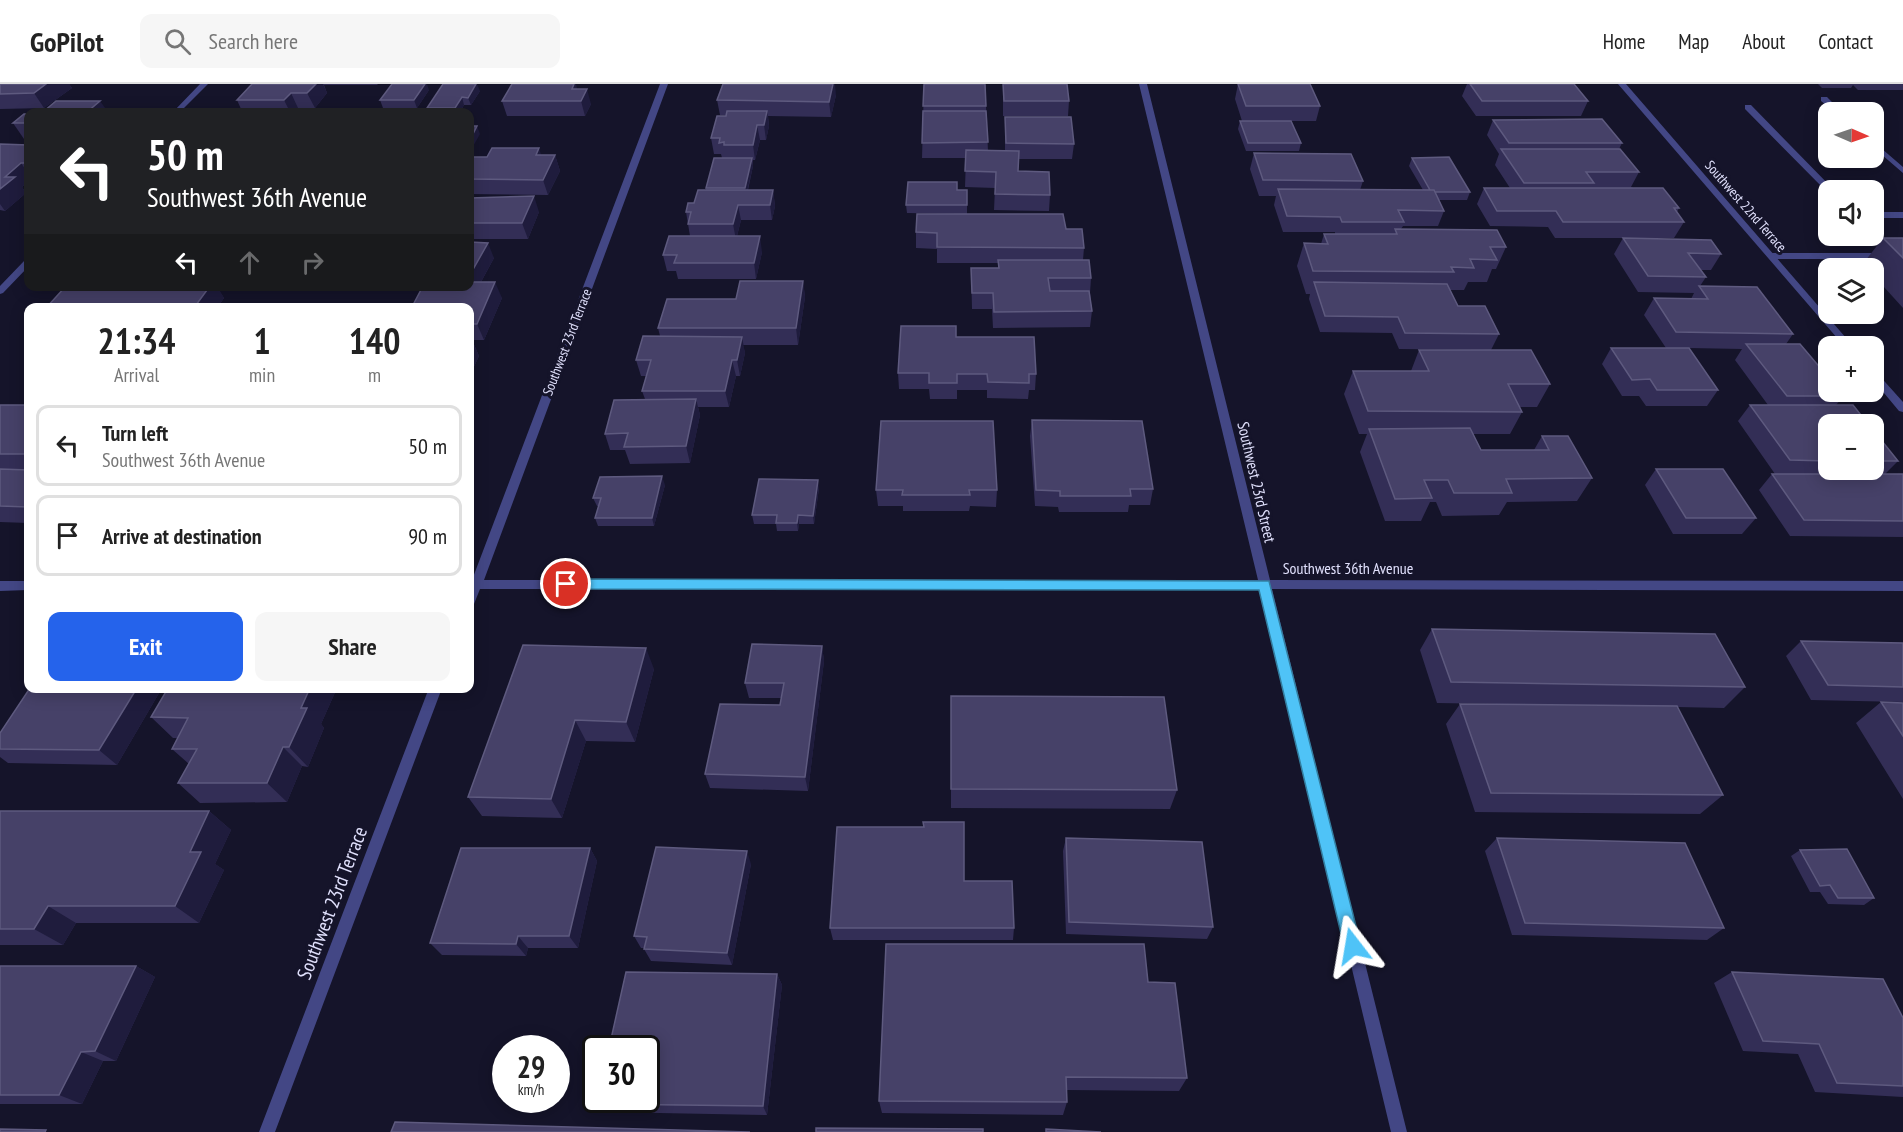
<!DOCTYPE html>
<html lang="en">
<head>
<meta charset="utf-8">
<style>
  :root { --surface:#fff; --page:#f6f6f6; --text:#222; --muted:#767676; --line:#e0e0e0; --accent:#2563eb }
  body { margin:0; font-family:"PT Sans Narrow",sans-serif; background:var(--page); color:var(--text); height:100vh; display:flex; flex-direction:column; font-size:22px; white-space:nowrap }
  * { box-sizing:border-box; margin:0 }
  p { font-size:20px; color:var(--muted) }
  .icon { flex:none; width:33px; height:33px; fill:none; stroke:currentColor; stroke-width:2; stroke-linecap:round; stroke-linejoin:round }
  .map { position:relative; flex:1; overflow:hidden }
  .panel { position:absolute; left:24px; top:219px; width:450px; height:390px; display:flex; flex-direction:column; background:var(--surface); border-radius:12px; box-shadow:0 3px 15px #0003 }
  .panel>* { flex:none }
  .banner { position:absolute; left:24px; top:24px; width:450px; height:183px; border-radius:12px; box-shadow:0 3px 15px #0003; background:#202124; color:#fff; overflow:hidden }
  .needle { width:39px; rotate:92deg }
  .buttons { position:absolute; left:1818px; top:18px; display:grid; gap:12px }
  .buttons a { display:grid; place-items:center; width:66px; height:66px; border-radius:12px; background:var(--surface); box-shadow:0 3px 15px #0003; font-size:30px }
  .speed { position:absolute; left:492px; top:951px; display:flex; gap:12px; font-size:30px; font-weight:700; text-align:center }
  .speed>* { display:grid; place-content:center; width:78px; height:78px; border-radius:50%; background:var(--surface); box-shadow:0 3px 15px #0003; line-height:1 }
  .speed small { font-size:15px; font-weight:400 }
  .speed .limit { border:3px solid #111; border-radius:9px; background:#fff; color:#111 }
  .pin { position:absolute; display:grid; place-items:center; width:51px; height:51px; color:#fff; margin:-26px; border:3px solid #fff; border-radius:50%; box-shadow:0 2px 6px #0007 }
  .me { position:absolute; width:66px; margin:-33px; rotate:346deg; stroke-linejoin:round; filter:drop-shadow(0 0 4px #0008) }
  .turn { display:flex; align-items:center; gap:21px; height:126px; padding:0 24px; font-size:27px }
  .turn .icon { width:78px; height:78px; stroke-width:2.5 }
  .turn b { display:block; font-size:42px; line-height:51px }
  .lanes { display:flex; align-items:center; height:57px; padding:0 24px; background:#0003; justify-content:center; gap:30px; direction:ltr }
  .lanes .off { opacity:.35 }
  .eta { display:flex; justify-content:space-evenly; align-items:center; height:102px; text-align:center }
  .eta b { font-size:36px; font-weight:600; line-height:42px }
  .button { display:flex; gap:12px; margin-top:auto; padding:12px 24px }
  .button a { flex:1; height:69px; border-radius:12px; background:var(--accent); color:#fff; font-size:24px; font-weight:600; line-height:69px; text-align:center }
  .button a+a { background:var(--page); color:var(--text) }
  ul { padding:0; list-style:none }
  li { display:flex; align-items:center; gap:18px; height:81px; margin:0 12px 9px; padding:0 12px; border:3px solid var(--line); border-radius:12px }
  li div { flex:1 }
  li b { display:block; font-size:22px }
  li em { font-style:normal }
  header { display:flex; align-items:center; gap:36px; box-sizing:border-box; height:84px; padding:0 30px; background:var(--surface); border-bottom:2px solid var(--line) }
  header strong { font-size:28px }
  nav { display:flex; gap:33px; margin-inline-start:auto; font-size:21px }
  .search { width:420px; height:54px; background:var(--page); display:flex; align-items:center; gap:15px; box-sizing:border-box; padding:0 21px; border-radius:12px; color:var(--muted); font-size:22px }
  .map>svg:first-child { display:block }
</style>
</head>
<body>
<header>
<strong>GoPilot</strong>
<div class="search"><svg class="icon" aria-label="search" viewBox="0 0 24 24"><circle cx="10" cy="10" r="6"/><path d="M15 15l6 6"/></svg>Search here</div>
<nav><a>Home</a><a>Map</a><a>About</a><a>Contact</a></nav>
</header>
<div class="map">
<svg width="1903" height="1048" viewBox="0 0 1903 1048">
  <rect width="100%" height="100%" fill="#15142a"/>
  <g fill="none" stroke-linecap="round" stroke-linejoin="round">
    <path fill="#434785" fill-rule="evenodd" d="M1821 13H1827L1842 28H1835L1821 17Z
      M1745 21H1751L1834 106 1827 108 1745 25Z
      M1874 58 1903 83V89L1874 64Z
      M1874 128H1903V134H1874Z
      M1903 169V175H1771L1767 172 1771 169Z"/>
    <path fill="#434785" fill-rule="evenodd" d="M200 0H208L180 28H173Z
      M660 0H668L484 496H1258L1139 0H1147L1270 496 1903 497V507L1272 505 1407 1048H1391L1261 505H480L474 520 470 521V497L472 496Z
      M1618 0H1626L1853 262H1844Z
      M28 175V183L3 209 0 210V202L25 176Z
      M1874 288 1877 289 1903 318V328L1899 327 1874 297Z
      M0 497H28V506L0 507Z
      M429 604H442L275 1048H259Z"/>
  </g>
  <path fill="#332e56" d="M0 0H69L72 4 44 24 0 25Z
    M252 0H378L377 1H324L327 9 315 24H298L297 26H323L325 28H226L241 25 237 16Z
    M924 0H985L988 67H1005V33L1074 60 1072 75H1019L1018 87 1050 111 1049 127 994 126 995 104 965 103 966 74H922Z
    M1003 0H1067L1069 17 1068 32H1003Z
    M1238 0 1320 22 1316 37H1242L1235 15Z
    M1467 0H1574L1588 17 1581 32H1476L1462 12Z
    M1818 0H1903V6H1858L1853 1 1851 4H1822Z
    M577 5 591 20 585 32H507L502 17Z
    M429 6 417 24H383L380 16Z
    M480 7 471 21H464L460 28H429L427 24Z
    M836 11 831 33 768 32 769 42 766 56H760L755 76H753V82L748 106H773L775 122 772 136H741L737 152 762 168 756 195H678L676 187H667L663 171 690 152 686 128 706 106V104L722 74 721 70H714L711 54 726 31H720L717 16Z
    M28 30V55H24L13 39Z
    M1493 36 1622 59 1619 65 1639 88 1631 103 1679 124 1677 128 1684 138 1674 154H1624L1721 170 1711 186H1700L1706 193 1700 202 1793 250 1786 260 1844 312 1836 321 1828 340V386H1874V347L1898 377 1885 390H1903V453L1790 452 1759 406 1772 390H1775L1738 337 1750 321H1768L1735 276 1742 265 1689 264 1718 306 1707 322H1646L1639 312H1622L1602 280 1611 264H1666L1644 231 1654 214 1691 215 1694 209 1638 208 1614 170 1623 154H1555L1548 143 1490 142 1477 120 1484 104H1510L1495 81 1499 70 1487 51Z
    M1240 37 1301 59 1299 67H1246L1238 45Z
    M0 60 28 61V98L22 103 26 109 5 127 0 126Z
    M1254 69 1363 97 1360 106H1423L1409 82 1412 74 1470 108 1467 116H1439L1444 127 1438 142H1403L1401 145 1506 163 1496 185H1492L1487 198H1468L1464 206H1450L1458 222 1499 250 1491 266 1399 265 1392 249 1320 248 1309 215 1310 210H1306L1297 182 1304 159 1321 160 1324 150H1335V148H1283L1274 121 1276 112H1259L1250 85Z
    M541 71H555L560 87 548 111 470 110V77L487 73Z
    M957 106H967V130L907 129 906 121Z
    M470 114 539 128 528 155H470Z
    M1066 145 1084 164 1083 176 1091 194 1090 209 1092 227 1090 243 993 244 992 225H972L971 184H998V179H937V165L916 164V148Z
    M1883 154H1903V224L1874 192V184H1866L1862 181Z
    M470 158 494 174 481 198 502 214 484 256H472L479 272 470 291V224H414L413 221 422 204 366 202H470Z
    M803 197 805 213 798 261H743L745 269 740 292H736L729 323H698L700 331 690 379 630 380 625 366H610L605 350 645 315 642 307 646 292H641L636 276 660 252 658 244 736 215Z
    M66 202H252L250 205H218L224 214 217 224H46Z
    M956 242V253L1036 290 1035 306H1029L1028 315 987 314V306H957V315H930L929 305H899L898 289Z
    M1419 266 1550 300 1537 323H1520L1522 328 1510 350H1473L1481 366H1534L1542 352 1592 394 1577 417 1507 418 1499 431 1442 432 1436 418H1430L1421 437H1385L1360 368 1367 350H1359L1344 310 1353 287H1411Z
    M0 321H28V439L0 438Z
    M1032 336 1153 405 1150 421H1129L1128 428H1059L1058 423 1035 422 1030 352Z
    M1656 385 1756 434 1742 450H1673L1645 401Z
    M665 401 654 442H598L595 434 599 422H597L593 414Z
    M819 404 814 440H799L798 447H777L776 440H754L752 431Z
    M876 406H997L996 423 970 422 969 427H903V422H878Z
    M1432 545 1745 603 1724 624 1677 623 1723 711 1700 730 1475 728 1446 640 1460 620 1549 621 1437 619 1420 566Z
    M1801 557 1903 559V618L1811 616 1786 572Z
    M523 561 654 585 635 658 586 657 562 734 482 732 468 713Z
    M822 562 824 577 808 707 710 704 705 690 780 621 781 614H749L745 599Z
    M30 604H162L117 681 8 679 0 673V649Z
    M168 604H337L321 640 324 644 308 683 302 682 287 718 200 719 178 699 189 680 172 665 177 654H173L151 633Z
    M951 612 1177 706 1170 725 951 724Z
    M1881 618 1903 619V715L1856 639Z
    M0 727H209L231 746 215 780 224 786 199 839H76L63 861H0Z
    M1066 754 1213 843 1207 855 1066 850 1063 767Z
    M1497 754 1724 844 1707 856 1512 851 1485 767Z
    M590 764 597 777 578 864H528L526 872 442 871 430 859Z
    M1800 766 1874 814 1864 821 1828 820 1820 808H1810L1791 772Z
    M751 780 732 881 651 877 644 865 645 864H641L634 852Z
    M964 797 1014 844 1013 856H833L830 844Z
    M0 882H136L155 893 116 977H103L82 1020H0Z
    M1732 888 1903 934V1013L1815 1008 1798 970 1743 967 1714 899Z
    M777 890 782 901 767 1031 606 1028 597 1020Z
    M1148 898 1187 994 1179 1007 1067 1006V1018L1063 1031 882 1029 879 1017Z"/>
  <path fill="#1f1c3d" d="M46 0H69L72 4 44 24 34 9Z
    M316 0H323L327 9 315 24 307 9Z
    M425 0H427L429 6 417 24 414 16Z
    M476 0H477L480 7 471 21 468 14Z
    M574 0H576L579 13 572 5Z
    M833 0H835L836 11 831 33 829 18Z
    M587 5 591 20 585 32 581 17Z
    M291 9 298 24 295 28H290L284 16Z
    M462 13 464 21 460 28H457L455 24Z
    M100 17 108 28H87Z
    M767 27 769 42 766 56 764 41Z
    M757 41 760 56 755 76 753 61Z
    M477 42 480 50 471 66 470 60V56Z
    M539 64 544 80 536 71Z
    M555 71 560 87 548 111 543 96Z
    M752 74 753 82 746 112 745 104Z
    M21 79 28 89V98L22 103 26 109 5 127 0 120V105L5 93Z
    M773 106 775 122 772 136 770 121Z
    M534 112 539 128 528 155 522 139Z
    M738 121 741 136 736 156 733 140Z
    M760 152 762 168 756 195 754 179Z
    M488 159 494 174 477 205 471 189Z
    M803 197 805 213 798 261 796 244Z
    M495 198 502 214 484 256 477 240Z
    M210 202H217L224 214 217 224H197L196 221Z
    M742 253 745 269 740 292 737 276Z
    M472 256 479 272 470 291V260Z
    M732 276 736 292 729 323 725 307Z
    M696 315 700 331 690 379 686 362Z
    M662 392 665 401 654 442 652 434Z
    M818 396 819 404 814 440 813 432Z
    M798 431 799 440 798 447 797 439Z
    M822 562 824 577 808 707 805 693Z
    M646 564 654 585 635 658 626 638Z
    M137 604H162L117 681 99 666Z
    M310 604H337L321 640 324 644 308 683 289 663 301 624Z
    M575 636 586 657 562 734 551 715Z
    M283 663 302 682 287 718 267 699Z
    M209 727 231 746 215 780 224 786 199 839 175 822 190 768Z
    M590 764 597 777 578 864 569 852Z
    M747 767 751 780 732 881 727 869Z
    M48 822 76 839 63 861 34 845Z
    M518 852 528 864 526 872 516 860Z
    M136 882 155 893 116 977 95 967Z
    M777 890 782 901 767 1031 763 1022Z
    M81 968 103 977 82 1020 59 1011Z"/>
  <path fill="#464168" stroke="#5e5a7f" stroke-width="1.5" d="M0 0H46L34 9 0 10Z
    M252 0H316L307 9H291L284 16H237Z
    M392 0H425L414 16H380Z
    M443 0H476L468 14 462 13 455 24H427Z
    M512 0H574L572 5H587L581 17H502Z
    M723 0H833L829 18 717 16Z
    M924 0H985L986 22H923Z
    M1003 0H1067L1069 17H1004Z
    M1238 0H1310L1320 22H1246Z
    M1470 0H1574L1588 17H1482Z
    M56 17H100L87 28H43Z
    M230 25 323 26 321 28H226Z
    M727 27H767L764 41H757L753 61H724V58L719 59 720 54H711L717 32H726Z
    M923 27H986L988 58 922 59Z
    M24 30H28V39H13Z
    M1005 33H1071L1074 60 1006 59Z
    M1602 35 1622 59H1509L1493 36Z
    M1240 37H1291L1301 59H1248Z
    M470 42H477L470 56Z
    M0 60 28 61V79H21L5 93H15L0 105Z
    M492 64H539L536 71H555L543 96 470 95V77L472 73H487Z
    M1501 65H1620L1639 88H1586L1594 99H1524Z
    M966 66 1019 67 1018 87 1049 88 1050 111 995 110 996 88 965 87Z
    M1254 69 1351 70 1363 97 1263 96Z
    M1449 73 1470 108H1435L1434 106H1430L1412 74Z
    M714 74H752L745 104H706Z
    M908 98H957V106H967V121H906Z
    M1484 104H1663L1679 124H1674L1684 138H1563L1556 127H1497Z
    M1278 105 1434 106 1444 127 1398 126 1404 138H1342L1340 133 1287 132Z
    M698 106H773L770 121H738L733 140H688L691 128H686L688 119H694Z
    M534 112 522 139H470V114Z
    M917 130H1063L1066 145H1082L1084 164 937 163V149L916 148Z
    M1395 145 1497 146 1506 163H1490L1497 176 1470 175 1474 184 1451 183 1454 188 1313 187 1304 159 1328 160 1324 150H1397Z
    M669 152H760L754 179H674L677 171H663Z
    M1623 154 1711 156 1721 170 1688 169 1706 193 1648 192Z
    M1883 154H1903V174Z
    M470 158 488 159 471 189H470Z
    M998 176H1089L1091 194H1048L1050 207H1089L1092 227 994 228 993 209H972L971 184H999Z
    M740 197H803L796 244H658L667 215H736Z
    M470 198H495L477 240H470V224H432L433 221H413L423 202H470Z
    M1314 198 1447 200 1458 222H1485L1499 250 1405 249 1398 233 1325 232Z
    M66 202H210L196 221H213L212 224H46Z
    M1699 202 1757 203 1793 250 1676 248 1654 214 1708 215Z
    M901 242H956V253H1034L1036 290H1029V299L988 298 987 290H957V299H929V289H898Z
    M643 252 742 253 737 276H732L725 307H642L651 276H636Z
    M1746 260H1800L1828 293V308H1840L1844 312H1787Z
    M1611 264H1689L1718 306H1657L1650 295 1632 296Z
    M1419 266H1531L1550 300H1508L1522 328 1368 327 1353 287H1429Z
    M696 315 686 362 624 363 628 349 605 350 614 316Z
    M0 321H28V370H0Z
    M1750 321H1853L1868 340H1828V377L1790 376Z
    M1032 336 1142 337 1153 405H1130L1131 412H1060V407L1036 406Z
    M881 337H993L997 406H969L970 411H902L903 406H876Z
    M1470 344 1481 366H1549L1542 352H1568L1592 394 1506 395 1512 409H1454L1448 396H1424L1432 414 1395 415 1369 345Z
    M1874 347 1898 377H1874Z
    M0 385 28 386V423L0 422Z
    M1656 385H1723L1756 434H1686Z
    M1772 390H1903V437L1804 436Z
    M662 392 652 434H595L601 414H593L600 393Z
    M759 395 818 396 813 432 798 431 797 439H776L777 431H752Z
    M1432 545 1715 550 1745 603 1451 598Z
    M1801 557 1903 559V603L1828 601Z
    M752 560 822 562 805 693 705 690 720 620 780 621 784 599H745Z
    M523 561 646 564 626 638 575 636 551 715 468 713Z
    M30 604H137L99 666 0 665V649Z
    M168 604H310L301 624H307L289 663H283L267 699H178L197 665H172L188 634 151 633Z
    M951 612 1164 613 1177 706 951 705Z
    M1881 618 1903 619V652Z
    M1460 620 1677 622 1723 711 1491 709Z
    M0 727H209L190 768H201L175 822H48L34 845H0Z
    M923 738H964V797H1012L1014 844H830L837 743H924Z
    M1066 754 1202 758 1213 843 1069 838Z
    M1497 754 1685 759 1724 844 1525 839Z
    M656 763 747 767 727 869 644 865 647 853 634 852Z
    M461 764H590L569 852H518L516 860 430 859Z
    M1847 765 1874 814H1838L1830 801 1820 802 1800 766Z
    M886 860H1144L1148 898 1175 899 1187 994 1066 993 1067 1018 879 1017Z
    M0 882H136L95 967 81 968 59 1011H0Z
    M626 888 777 890 763 1022 597 1020 598 1016H646V964H609Z
    M1732 888 1883 895 1903 934V1002L1837 999 1819 960 1763 957Z
    M395 1038 750 1048H391Z
    M816 1044 983 1045V1048H816Z
    M0 1045 46 1046 45 1048H0Z
    M1046 1045 1101 1048H1046Z"/>
  <path fill="#4fc3f7" stroke="#337fa1" stroke-width="1.5" d="M566 495 1269 497 1361 862 1359 868 1353 870 1347 868 1344 862 1259 506 566 505 559 500Z"/>
  <g text-anchor="middle" stroke-width="6" stroke-linejoin="round" paint-order="stroke">
    <g font-size="14" fill="#e0e0fc" stroke="#15142a">
      <text transform="translate(1746 122) rotate(49)" y="5">Southwest 22nd Terrace</text>
      <text transform="translate(567 258) rotate(-69)" y="5">Southwest 23rd Terrace</text>
    </g>
    <g font-size="16" fill="#e0e0fc" stroke="#15142a">
      <text transform="translate(1257 398) rotate(77)" y="6">Southwest 23rd Street</text>
      <text x="1348" y="490">Southwest 36th Avenue</text>
    </g>
    <g font-size="20" fill="#e0e0fc" stroke="#15142a">
      <text transform="translate(332 819) rotate(-69)" y="7">Southwest 23rd Terrace</text>
    </g>
  </g>
</svg>
<div class="buttons">
<a><svg class="needle" viewBox="-14 -14 28 28"><path d="M0-13l5 13h-10z" fill="#e53935"/><path d="M0 13l5-13h-10z" fill="#767676"/></svg></a>
<a><svg class="icon" aria-label="sound" viewBox="0 0 24 24"><path d="M4 9h4l5-4v14l-5-4H4zM17 9q2 3 0 6"/></svg></a>
<a><svg class="icon" aria-label="layers" viewBox="0 0 24 24"><path d="M12 4l9 5-9 5-9-5zM3 14l9 5 9-5"/></svg></a>
<a>+</a>
<a>−</a>
</div>
<div class="speed"><div>29<small>km/h</small></div><div class="limit">30</div></div>
<div class="pin" style="left:566px;top:500px;background:#d93025"><svg class="icon" aria-label="arrive" viewBox="0 0 24 24"><path d="M6 21V4h12l-3 4 3 4H6"/></svg></div>
<svg class="me" style="left:1353px;top:862px" viewBox="-20 -20 40 40"><path d="M0-17L14 15 0 8-14 15z" fill="#4fc3f7" stroke="#fff" stroke-width="4"/></svg>
<div class="banner">
<div class="turn"><svg class="icon" aria-label="left" viewBox="0 0 24 24"><path d="M17 20v-9H6M10 6l-5 5 5 5"/></svg><div><b>50 m</b>Southwest 36th Avenue</div></div>
<div class="lanes"><svg class="icon" aria-label="left" viewBox="0 0 24 24"><path d="M17 20v-9H6M10 6l-5 5 5 5"/></svg><svg class="icon off" aria-label="ahead" viewBox="0 0 24 24"><path d="M12 20V5M6 11l6-6 6 6"/></svg><svg class="icon off" aria-label="right" viewBox="0 0 24 24"><path d="M7 20v-9h11M14 6l5 5-5 5"/></svg></div>
</div>
<section class="panel">
<div class="eta">
<div><b>21:34</b><p>Arrival</p></div>
<div><b>1</b><p>min</p></div>
<div><b>140</b><p>m</p></div>
</div>
<ul>
<li><svg class="icon" aria-label="left" viewBox="0 0 24 24"><path d="M17 20v-9H6M10 6l-5 5 5 5"/></svg><div><b>Turn left</b><p>Southwest 36th Avenue</p></div><em>50 m</em></li>
<li><svg class="icon" aria-label="arrive" viewBox="0 0 24 24"><path d="M6 21V4h12l-3 4 3 4H6"/></svg><div><b>Arrive at destination</b></div><em>90 m</em></li>
</ul>
<div class="button"><a>Exit</a><a>Share</a></div>
</section>
</div>
</body>
</html>
